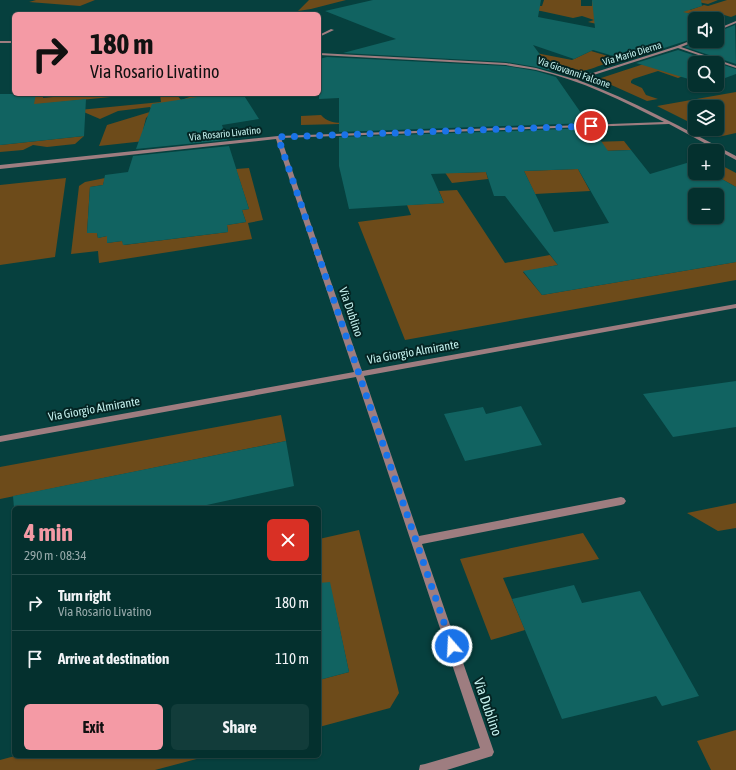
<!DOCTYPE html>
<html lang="en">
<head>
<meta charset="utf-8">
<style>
  :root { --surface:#04302e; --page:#123c3a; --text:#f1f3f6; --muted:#97a9aa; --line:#254b4a; --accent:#f49aa5 }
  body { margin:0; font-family:"Asap Condensed",sans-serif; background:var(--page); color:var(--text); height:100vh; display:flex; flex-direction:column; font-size:15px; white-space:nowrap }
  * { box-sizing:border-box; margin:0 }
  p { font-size:13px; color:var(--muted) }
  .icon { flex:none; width:22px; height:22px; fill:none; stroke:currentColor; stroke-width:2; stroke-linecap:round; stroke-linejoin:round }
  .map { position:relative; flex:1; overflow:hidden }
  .drawer { position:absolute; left:12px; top:506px; width:309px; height:252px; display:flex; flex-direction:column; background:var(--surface); border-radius:6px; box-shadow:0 1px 3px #0004,0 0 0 1px var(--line) }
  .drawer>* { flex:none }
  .hud { position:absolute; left:12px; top:12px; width:309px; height:84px; border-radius:6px; box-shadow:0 1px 3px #0004,0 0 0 1px var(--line); background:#f49aa5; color:#111; overflow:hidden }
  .controls { position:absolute; left:688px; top:12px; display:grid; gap:8px }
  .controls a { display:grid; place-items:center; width:36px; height:36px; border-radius:6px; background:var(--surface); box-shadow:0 1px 3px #0004,0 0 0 1px var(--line); font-size:20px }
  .pin { position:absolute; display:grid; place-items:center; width:34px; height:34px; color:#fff; margin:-17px; border:2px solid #fff; border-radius:50%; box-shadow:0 1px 4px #0007 }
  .me { position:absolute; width:44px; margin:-22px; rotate:341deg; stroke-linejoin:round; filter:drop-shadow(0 0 3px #0008) }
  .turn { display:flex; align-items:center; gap:14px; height:84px; padding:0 12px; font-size:18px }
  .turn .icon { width:52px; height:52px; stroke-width:2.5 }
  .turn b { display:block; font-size:28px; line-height:34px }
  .round { display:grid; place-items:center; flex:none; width:42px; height:42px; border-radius:6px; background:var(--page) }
  .overview { display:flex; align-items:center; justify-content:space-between; height:68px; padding:0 12px }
  h1 { font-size:24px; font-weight:700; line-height:30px; color:var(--accent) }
  .cta { display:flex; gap:8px; margin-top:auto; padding:8px 12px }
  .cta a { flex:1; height:46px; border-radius:6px; background:var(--accent); color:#111; font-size:16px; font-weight:700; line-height:46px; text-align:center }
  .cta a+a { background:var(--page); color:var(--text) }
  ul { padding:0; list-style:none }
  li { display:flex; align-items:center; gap:12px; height:56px; padding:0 12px; border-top:1px solid var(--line) }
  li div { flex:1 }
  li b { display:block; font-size:15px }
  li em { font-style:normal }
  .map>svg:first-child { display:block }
</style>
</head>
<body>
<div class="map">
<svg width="736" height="770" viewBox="0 0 736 770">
  <rect width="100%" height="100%" fill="#06403e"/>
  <path fill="#6d4b1a" d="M36 0H95L80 6 29 2Z
    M309 0H346L311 9 298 11Z
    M513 0 521 5 542 6 544 0H581V6H592V1L718 0 708 4 693 1 690 10 704 5 708 6 727 0H736V15L731 17 721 14 713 17 692 12 642 29 673 41 588 22 594 20 582 16 573 18 541 11 511 9Z
    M524 49 541 54 572 60 591 51 618 59C609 62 583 73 576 72 558 71 538 59 524 49Z
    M662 58 683 76 678 78 658 71 633 79 631 81V83L642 88 646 95 658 99 647 101 598 79Z
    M736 92V133L718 137 702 129H717V107H695V125L657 106Z
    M36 94H43V98L73 95 72 94H141L0 108V98Z
    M160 94H176L181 100 198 94H217L205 96 153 111 146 118 143 130 181 137 99 146 107 125 153 111 150 107 118 111 100 119 79 110 161 102Z
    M321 115C331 126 343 122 357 122 364 121 372 123 379 123L301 125V116Z
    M84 136 75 144 47 147 33 145 23 150 0 152V145Z
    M624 141 631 150 450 156 455 173 486 172 488 179 452 183 428 147Z
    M717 163 736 173V187L711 173H717Z
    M249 168 263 220 248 223 252 239 99 263 98 251 71 254 79 186 85 182 105 178 103 185 90 187 87 233H97L98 238 107 236V243L122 241 124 245 228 232 227 225 246 222 242 210 249 209 236 169Z
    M578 169 590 191 535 194 524 171Z
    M66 178 55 257 0 265V185Z
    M457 190 505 263 550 255 558 265 523 272 542 295 736 262V280L405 340 358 222 411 215 407 205 444 203 439 191Z
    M281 415 286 441 0 499V467Z
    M736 503V528L718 531 687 513Z
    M359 530 399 693 390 708 319 727V680L349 672 334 603 319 606V539Z
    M583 533 599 559 503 578 525 630 491 640 460 559Z
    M736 730V770H711L697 741Z
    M15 756H208L155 770H0V760Z"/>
  <path fill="#116361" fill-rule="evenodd" d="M373 0H541L538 17 595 28 592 0H701L702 6 683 12 711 19H695V38L627 60 593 50 574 59 533 45 552 71 536 67 506 62 343 53 396 39 325 11Z
    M735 25 736 64 685 47 697 41H717V32Z
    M678 50 717 63H695V81L636 63Z
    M327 57 506 66 536 71 556 77 588 123 339 132V98L319 99V59Z
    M717 63 736 69V74L717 81Z
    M0 94H36L34 104 86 99 84 136 0 145Z
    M217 94H243L259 119 222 125 227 140 136 149 152 104Z
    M592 128 608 151 631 150 650 174 690 162 695 164V173H711L736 187V262L542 295 523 271 558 265 505 196H494L486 172 431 174 444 203 349 209 339 166V137ZM578 169 609 223 554 232 524 171ZM695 195H717V217H695Z
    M229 146 249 209 242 210 246 222 227 225 228 232 123 245 122 241 107 243V236L98 238 97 233H87L90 187 103 185 105 175 128 172 133 156Z
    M736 381V427L673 437 643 394Z
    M521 406 542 445 465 461 444 414 483 407 486 414Z
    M286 441 294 486 193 508H14L13 496Z
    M330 582 349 672 319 680V583Z
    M574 585 582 603 640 591 699 696 662 706 656 696 562 719 512 599Z"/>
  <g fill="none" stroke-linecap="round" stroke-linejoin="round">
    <path fill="#9e7d80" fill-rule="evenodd" d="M736 21V23L717 31V29Z
      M331 29 334 30 319 37V35Z
      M695 39 696 41 681 47 736 66V68L678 48 578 80C633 100 684 129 736 156V160L669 124 281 138 362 371 736 304V308L364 376 419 536 621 497 624 498 626 501 624 504 621 505 422 544 494 752 492 756 447 770H419L420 765 425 764 480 748 356 377 0 442V436L354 372 276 139 0 169V165L278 136 664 122C623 101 581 80 536 70 526 68 516 67 506 65L319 55V53L506 63 536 68 574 79 677 46Z
      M0 41H14V43H0Z"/>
  </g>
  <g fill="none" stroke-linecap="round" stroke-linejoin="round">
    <path stroke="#1a73e8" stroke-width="7" stroke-dasharray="0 12.6" d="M452 646 278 137 591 126"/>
  </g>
  <g text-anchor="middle" stroke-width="4" stroke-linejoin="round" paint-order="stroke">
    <g font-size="10" fill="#c4f0ed" stroke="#042423">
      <text transform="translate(632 53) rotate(-17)" y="4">Via Mario Dierna</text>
      <text transform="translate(574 72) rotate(19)" y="4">Via Giovanni Falcone</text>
      <text transform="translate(225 133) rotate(-6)" y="4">Via Rosario Livatino</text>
    </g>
    <g font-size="12" fill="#c4f0ed" stroke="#042423">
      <text transform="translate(351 312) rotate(71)" y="4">Via Dublino</text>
      <text transform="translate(413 352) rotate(-10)" y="4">Via Giorgio Almirante</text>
      <text transform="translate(94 409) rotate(-10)" y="4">Via Giorgio Almirante</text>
    </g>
    <g font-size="14" fill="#c4f0ed" stroke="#042423">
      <text transform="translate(488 707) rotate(71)" y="5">Via Dublino</text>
    </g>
  </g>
</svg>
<div class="controls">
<a><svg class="icon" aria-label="sound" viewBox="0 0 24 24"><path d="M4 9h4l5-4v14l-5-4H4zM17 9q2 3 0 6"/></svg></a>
<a><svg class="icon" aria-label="search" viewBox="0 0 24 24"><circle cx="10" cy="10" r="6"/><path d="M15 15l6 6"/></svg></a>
<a><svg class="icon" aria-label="layers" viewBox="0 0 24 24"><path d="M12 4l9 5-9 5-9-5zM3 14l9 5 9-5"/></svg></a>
<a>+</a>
<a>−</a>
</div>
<div class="pin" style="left:591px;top:126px;background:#d93025"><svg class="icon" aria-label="arrive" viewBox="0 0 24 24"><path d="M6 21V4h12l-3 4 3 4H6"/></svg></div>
<svg class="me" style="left:452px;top:646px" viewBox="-20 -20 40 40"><circle r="17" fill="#1a73e8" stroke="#fff" stroke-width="3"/><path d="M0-11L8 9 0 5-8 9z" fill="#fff"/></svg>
<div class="hud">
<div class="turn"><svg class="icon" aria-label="right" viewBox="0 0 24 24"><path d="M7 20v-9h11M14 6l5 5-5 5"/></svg><div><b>180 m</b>Via Rosario Livatino</div></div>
</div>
<section class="drawer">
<div class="overview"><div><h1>4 min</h1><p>290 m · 08:34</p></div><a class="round" style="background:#d93025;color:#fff"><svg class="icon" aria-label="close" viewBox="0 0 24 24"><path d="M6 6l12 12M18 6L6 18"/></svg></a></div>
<ul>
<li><svg class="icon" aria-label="right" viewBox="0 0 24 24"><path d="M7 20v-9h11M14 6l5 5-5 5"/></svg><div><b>Turn right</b><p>Via Rosario Livatino</p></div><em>180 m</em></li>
<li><svg class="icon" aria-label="arrive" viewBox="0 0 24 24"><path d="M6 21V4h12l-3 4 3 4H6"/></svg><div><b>Arrive at destination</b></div><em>110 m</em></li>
</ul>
<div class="cta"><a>Exit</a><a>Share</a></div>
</section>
</div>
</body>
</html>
